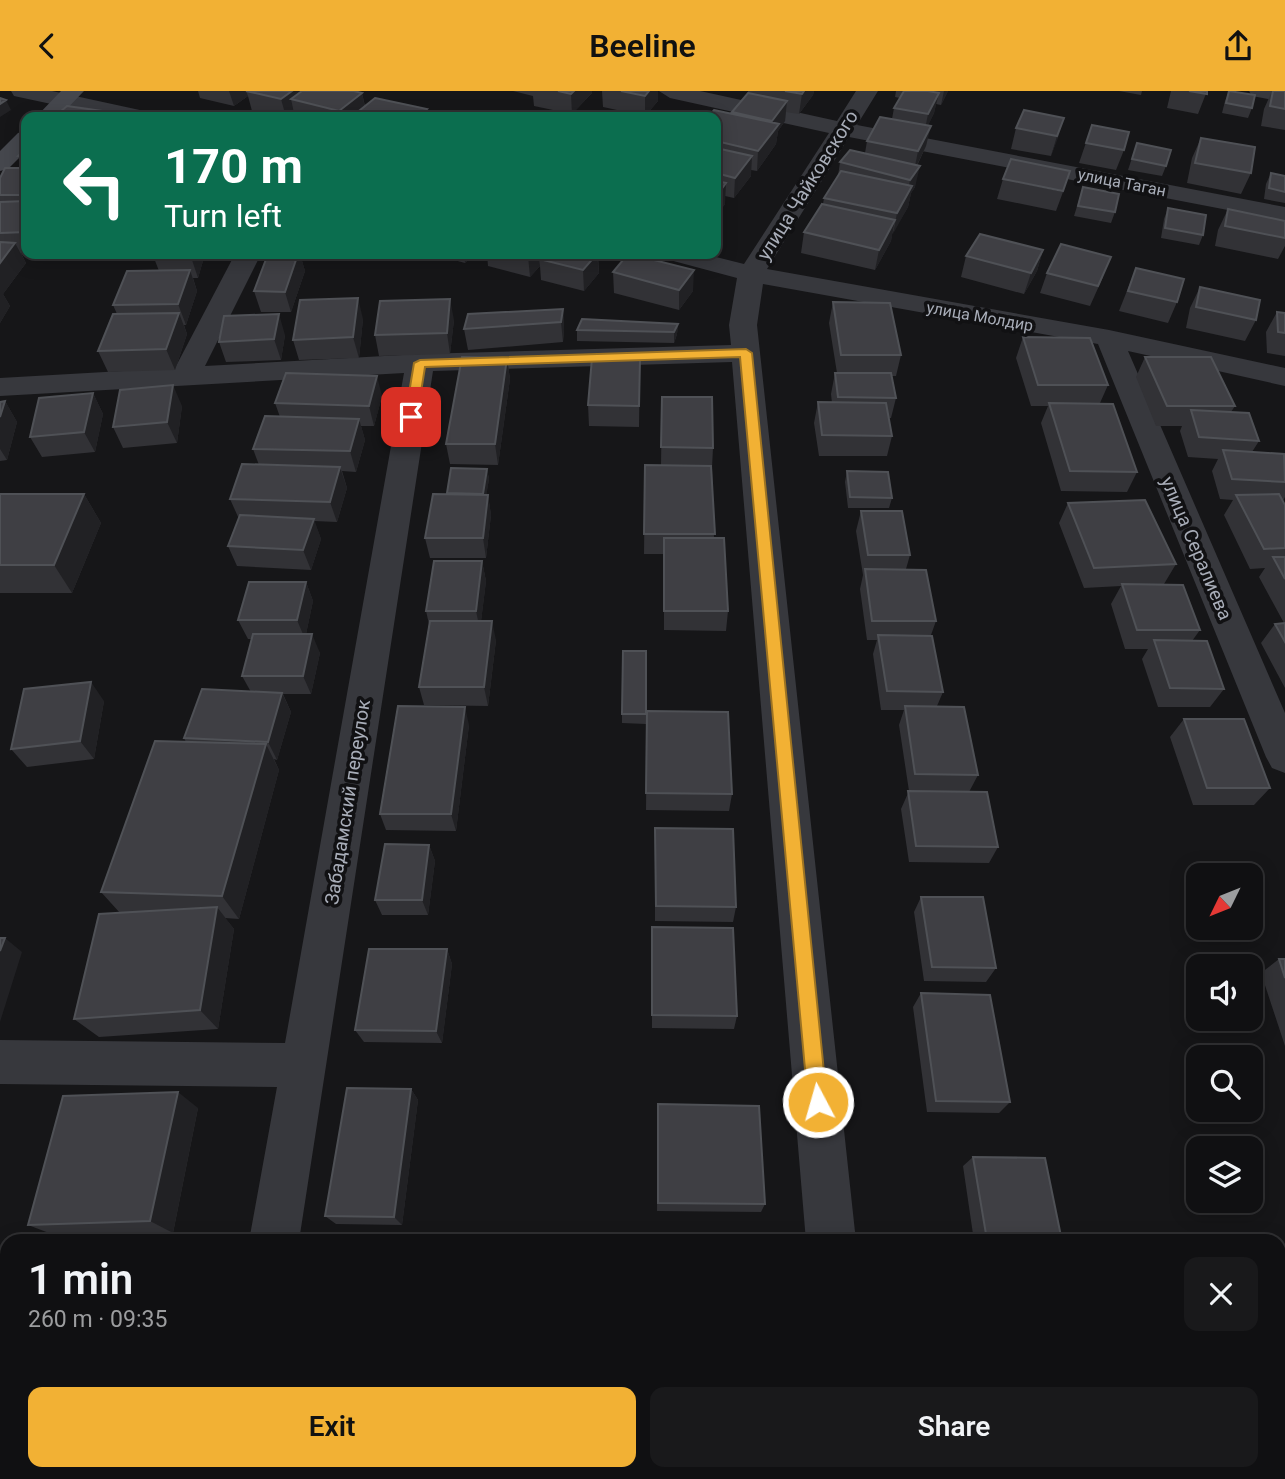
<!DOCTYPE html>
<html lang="en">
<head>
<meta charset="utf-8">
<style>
  :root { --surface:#101012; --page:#19191b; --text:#f1f3f6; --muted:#9c9d9f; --line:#303032; --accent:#f2b134 }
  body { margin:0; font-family:Roboto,sans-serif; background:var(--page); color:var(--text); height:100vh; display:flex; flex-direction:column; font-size:26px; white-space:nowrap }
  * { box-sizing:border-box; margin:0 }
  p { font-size:23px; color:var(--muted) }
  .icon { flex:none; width:38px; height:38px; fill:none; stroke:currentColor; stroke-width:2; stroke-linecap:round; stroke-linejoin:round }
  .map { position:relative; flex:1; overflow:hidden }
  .side { position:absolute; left:0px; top:1143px; width:1286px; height:247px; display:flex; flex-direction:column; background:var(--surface); border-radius:21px 21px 0 0; box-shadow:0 4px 18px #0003,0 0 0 2px var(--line) }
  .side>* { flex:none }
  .banner { position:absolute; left:21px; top:21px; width:700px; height:147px; border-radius:14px; box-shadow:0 4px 18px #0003,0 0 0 2px var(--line); background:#0b6e4f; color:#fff; overflow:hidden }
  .needle { width:46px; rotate:227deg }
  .tools { position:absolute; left:1186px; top:772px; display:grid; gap:14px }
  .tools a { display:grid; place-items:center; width:77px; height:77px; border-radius:14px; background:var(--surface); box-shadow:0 4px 18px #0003,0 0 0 2px var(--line); font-size:35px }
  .pin { position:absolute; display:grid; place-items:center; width:60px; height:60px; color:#fff; margin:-30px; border-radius:14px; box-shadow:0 4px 10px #0006 }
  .me { position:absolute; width:77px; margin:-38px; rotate:354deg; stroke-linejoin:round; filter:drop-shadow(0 0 5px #0008) }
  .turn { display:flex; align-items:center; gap:24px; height:147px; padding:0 28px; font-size:32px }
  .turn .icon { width:91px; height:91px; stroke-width:2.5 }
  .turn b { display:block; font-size:49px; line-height:60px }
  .round { display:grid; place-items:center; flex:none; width:74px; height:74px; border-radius:14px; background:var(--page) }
  .head { display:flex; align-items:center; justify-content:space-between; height:119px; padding:0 28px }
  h1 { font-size:42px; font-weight:600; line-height:52px }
  .primary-button { display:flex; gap:14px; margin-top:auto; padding:14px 28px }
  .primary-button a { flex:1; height:80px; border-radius:14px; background:var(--accent); color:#111; font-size:28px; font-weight:600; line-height:80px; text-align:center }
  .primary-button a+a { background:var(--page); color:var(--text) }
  header { display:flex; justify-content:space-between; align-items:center; height:91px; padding:0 28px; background:var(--accent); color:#111; font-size:32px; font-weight:600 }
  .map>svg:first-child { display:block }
</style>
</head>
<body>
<header><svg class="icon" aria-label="back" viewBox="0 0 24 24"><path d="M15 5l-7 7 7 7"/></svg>Beeline<svg class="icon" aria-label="share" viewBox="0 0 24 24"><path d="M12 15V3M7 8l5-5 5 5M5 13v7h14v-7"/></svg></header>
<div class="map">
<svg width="1285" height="1388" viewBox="0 0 1285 1388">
  <rect width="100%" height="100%" fill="#161618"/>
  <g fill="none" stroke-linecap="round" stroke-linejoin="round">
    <path fill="#37383d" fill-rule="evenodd" d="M11 0H52L149 21 152 26H112L14 5Z
      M659 0H700L837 30 856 0H878L857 34 1285 116V130L849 46 767 178 1109 239 1285 277V295L1128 260 1285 622V682L1272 677 1266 666 1098 253 763 193 757 234 856 1150H806L732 271 433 280 299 1150H249L277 996 0 993V949L285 952 404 282 0 305V287L175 277 235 163H261L205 275 420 263 731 254 729 234 737 187 666 168 662 163H704L744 173 829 42 670 7Z
      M1249 0H1285V11L1252 5Z
      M208 1382H263V1388H207Z
      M826 1382H882V1388H826Z"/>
    <path fill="#45474d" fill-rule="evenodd" d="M61 0H84L59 26H36Z
      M26 40V60L8 78 0 80V60L18 42Z"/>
  </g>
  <path fill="#323236" d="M198 0H354L362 2 365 15 427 18 428 26H295L294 22 289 26H278L252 20 248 5 234 15 200 7Z
    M513 0H592V2L572 23 534 15 533 5Z
    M602 0H658V10L645 25 603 16Z
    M748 0H814L813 4 799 23 786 21 785 30 778 40 776 53 757 80 751 79V85L734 107 725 105V113L716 125V26L732 23V21L748 2Z
    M896 0H948L941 14 936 13 934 22 928 34 926 55 917 75 915 96 911 102 908 116 892 143 891 150 875 179 801 162 804 141 823 113 824 107 838 85 840 71 865 62 867 50 892 28 894 17 900 7 895 6Z
    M1119 0H1142L1141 4Z
    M1171 0H1207L1198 23 1167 17Z
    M1229 0 1252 17 1248 27 1222 22 1225 10Z
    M1272 0H1285V39L1261 35 1264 18Z
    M1064 27 1051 65 1011 58 1016 37Z
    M1092 34 1124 59 1116 79 1079 72Z
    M1201 47 1251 82 1241 103 1187 92 1192 67Z
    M1137 52 1166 75 1162 85 1128 79Z
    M26 58V162H21L26 172 3 203 10 215 0 232V87L23 77 18 65Z
    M1271 82 1285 85V112L1264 108 1266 93Z
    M1003 88 1063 101 1056 120 997 108Z
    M1083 96 1115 121 1111 132 1074 125Z
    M1168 117 1203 144 1199 154 1161 147 1164 128Z
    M1228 118 1285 130V155L1278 168 1215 155 1218 139Z
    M1043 159 1037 180 1024 203 961 186 966 165Z
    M156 163H205L198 187H193L197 200 186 234H184L187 243 175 279 108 281 98 260 117 223 113 214 159 180 154 167Z
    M268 163H300L305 180 291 221H261L254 200Z
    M432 163H474L465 172Z
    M487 163H598L599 182 584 200 541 189 540 175 530 186 488 175Z
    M1136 177 1177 211 1168 232 1119 220Z
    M613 181 693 200 679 219 614 202Z
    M1047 182 1103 186 1090 215 1040 202Z
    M1200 196 1256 229 1245 250 1186 237 1190 217Z
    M833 211 901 264 896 285H892L896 307 891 327H889L892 345 887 365H819L814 332 818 311 832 312 831 303 835 282H837L829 232Z
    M563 218 564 238 563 251 468 259 464 238Z
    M1277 221 1285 222V265L1267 262 1266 241Z
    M363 228 359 267 299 269 293 249Z
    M454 229 450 263 379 265 375 244Z
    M678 233 677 243 674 252 577 250V239Z
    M285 244 281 269 226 271 219 251Z
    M1023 246 1108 294 1100 312 1137 381 1127 401 1061 400 1041 332 1048 315H1031L1016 267Z
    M1145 266 1235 315 1231 321 1259 350 1252 361 1285 365V406L1283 410 1285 414V551L1284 532 1259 486 1265 477 1250 478 1224 424 1233 409 1220 408 1212 380 1218 368 1188 366 1180 340 1182 335H1156L1136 286Z
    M507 267 510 288 498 374 450 373 446 353Z
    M640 268 639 336 589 335 588 314Z
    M93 302 103 323 95 361 42 366 30 346Z
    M382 305 374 335H361L365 349 356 381 342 380 347 397 337 431 314 430 321 448 311 479 237 475 228 455 239 428 230 408 259 374 253 358 280 326 275 312Z
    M662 306 713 357 712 377 714 447 728 520 726 540 664 539V463H644L645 374H661Z
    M5 310 17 331 7 369 0 370V311Z
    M182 315 177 352 123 357 113 336Z
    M487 378 489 388 486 404H488L491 424 486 467H430L425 447 448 404 447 402Z
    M847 380 892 407 889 417H848L845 391Z
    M0 403H84L101 432 72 502H0Z
    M1068 412 1176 473 1164 493H1150L1200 539 1192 550 1224 598 1210 616H1158L1142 568 1148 558H1125L1111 513 1121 495 1084 497 1059 432Z
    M861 420 910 464 906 478 936 530 931 544 943 601 937 615 978 684 969 701 998 756 989 772 909 771 901 718 909 700 899 634 904 619H881L873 563 877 549H867L860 498 863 484 856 440Z
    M482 470 486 490 481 530 496 549 488 615 424 614 419 596 429 533 426 520Z
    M306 491 313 510 306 543 320 562 311 603H283L291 621 277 669 274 668 279 679 239 828 225 827 234 838 218 938 99 946 74 928 120 822 101 801 186 651 184 647 251 601 242 585 252 548H248L238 529Z
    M1275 533 1285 551V597L1261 552Z
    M646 560V633L622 632V623Z
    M104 610 94 668 27 676 11 658Z
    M647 620 732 703 729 720 646 719Z
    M1184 628 1270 697 1254 714H1193L1170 646Z
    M469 634 456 740 386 739 380 723Z
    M655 737 736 816 733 831 655 830Z
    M429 754 435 770 428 824H382L375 809Z
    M921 806 996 877 986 891 924 890 914 821Z
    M652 836 737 925 734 938 652 937Z
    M447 858 452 873 442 952 364 951 355 939Z
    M1279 868H1285V955L1261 882Z
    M921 902 1010 1011 999 1022 927 1021 913 916Z
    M411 998 418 1009 402 1134 336 1133 325 1125Z
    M198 1017 173 1142 57 1145 28 1134Z
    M658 1024 765 1113 761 1121 657 1120Z
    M973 1066 1062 1150H974L963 1075Z
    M1008 1382H1095L1096 1388H1009Z"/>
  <path fill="#212124" d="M229 0H246L248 5 234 15Z
    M292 0H305L291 8 294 22 289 26H286L281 8Z
    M574 0H592V2L572 23 571 3Z
    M649 0H658V10L645 25V5Z
    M804 0H814L813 4 799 23 802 3Z
    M944 0H948L941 14Z
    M362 2 366 22 354 24 355 26H340L339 20Z
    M939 2 934 22 924 43 928 23Z
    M6 9 11 19 0 26V13Z
    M787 10 785 30 778 40 776 53 757 80 758 60 771 43 772 30Z
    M427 18 428 26H418Z
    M109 21 111 26H103Z
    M1064 27 1058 47 1051 65 1057 45Z
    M931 35 926 55 914 80 918 60Z
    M752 65 751 85 734 107 735 87Z
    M920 75 915 96 911 102 908 116 893 143 897 122 907 105 910 89Z
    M726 92 725 113 716 125V106Z
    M895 129 891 150 875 179 879 159Z
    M15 152 26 172 3 203 10 215 0 232V172Z
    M1043 159 1037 180 1024 203 1031 182Z
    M192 163H205L198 187 191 166Z
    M298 163H300L305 180 291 221 285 201Z
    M464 163H474L465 172Z
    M530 163H545L539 168 540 175 530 186 528 165Z
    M597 163 599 182 584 200 583 179Z
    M190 179 197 200 186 234 178 213Z
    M694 179 693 200 679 219V199Z
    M358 207 363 228 359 267 353 246Z
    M450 208 454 229 450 263 447 242Z
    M563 218 564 238 563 251 561 231Z
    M179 222 187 243 175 279 166 258Z
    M279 223 285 244 281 269 274 248Z
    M678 233 677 243 674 252V241Z
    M507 267 510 288 498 374 495 353Z
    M377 285 382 305 374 335 369 315Z
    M173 294 182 315 177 352 167 331Z
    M93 302 103 323 95 361 84 341Z
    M5 310 17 331 7 369 0 358V326Z
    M359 328 365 349 356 381 350 360Z
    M340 376 347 397 337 431 330 411Z
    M487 378 489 388 485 413 483 403Z
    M84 403 101 432 72 502 54 474Z
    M488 404 491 424 486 467 483 447Z
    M314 428 321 448 311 479 303 459Z
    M482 470 486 490 480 539 476 520Z
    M306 491 313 510 305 548 297 529Z
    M492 530 496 549 488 615 484 596Z
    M312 543 320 562 311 603 303 585Z
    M91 591 104 610 94 668 80 650Z
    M282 602 291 621 277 669 268 651Z
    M465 616 469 634 456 740 451 723Z
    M266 653 279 679 239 828 222 805Z
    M429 754 435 770 428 824 422 809Z
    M217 816 234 838 218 938 200 919Z
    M5 847 22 861 0 931V860Z
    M447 858 452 873 442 952 436 940Z
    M411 998 418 1009 402 1134 394 1126Z
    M178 1001 198 1017 173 1142 150 1130Z
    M98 1382H117L116 1388H97Z
    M392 1382H405V1388H392Z"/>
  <path fill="#3f3f44" stroke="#4f5156" stroke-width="2" d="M246 0H292L281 8Z
    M302 0H354L362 2 339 20 291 8Z
    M558 0H574L571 3Z
    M621 0H649L645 5Z
    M785 0H804L802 3Z
    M904 0H928L939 2 928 23 894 17Z
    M1189 0H1207V3Z
    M1229 0 1255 4 1252 17 1226 12Z
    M1273 0H1285V18L1270 15Z
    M748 2 787 10 772 30 732 21Z
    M0 7 6 9 0 13Z
    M375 7 427 18 418 26H366L354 24Z
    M67 15 109 21 103 26H54Z
    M714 19 779 33 758 60 716 50V26H708Z
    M1024 19 1064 27 1057 45 1016 37Z
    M880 26 931 35 918 60 867 50Z
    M1092 34 1129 41 1124 59 1086 52Z
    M1201 47 1255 56 1251 82 1195 72Z
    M1137 52 1171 59 1166 75 1132 68Z
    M716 57 752 65 735 87 716 82Z
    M26 58V67L18 65Z
    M850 59 920 75 910 89 840 71Z
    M1011 68 1070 80 1063 100 1003 88Z
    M5 77H26V104H0V87Z
    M841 80 912 95 897 122 824 107Z
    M1271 82 1285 85V101L1269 97Z
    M716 90 726 92 716 106Z
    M1083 96 1119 103 1115 121 1078 115Z
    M26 110V141L0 142V111Z
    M822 113 895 129 879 159 804 141Z
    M1168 117 1206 124 1203 144 1165 137Z
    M1228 118 1285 130V147L1225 135Z
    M980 143 1043 159 1031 182 966 165Z
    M0 151 15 152 0 172Z
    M1061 153 1111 166 1098 195 1047 182Z
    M156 163H192L191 166 154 167Z
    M268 163H298L285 201 254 200Z
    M544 163H597L583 179 539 168Z
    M628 163H630L694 179 679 199 613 181Z
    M1136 177 1184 188 1177 211 1128 200Z
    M190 179 178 213 113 214 127 180Z
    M1200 196 1260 209 1256 229 1196 216Z
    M358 207 353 246 293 249 300 209Z
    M450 208 447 242 375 244 380 210Z
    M833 211 890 212 901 264H841Z
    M563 218 561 231 464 238 468 223Z
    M1277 221 1285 222V242L1278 241Z
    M179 222 166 258 98 260 113 223Z
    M279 223 274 248 219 251 224 225Z
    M582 228 678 233 674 241 577 239Z
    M1023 246 1090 247 1108 294H1038Z
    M462 266 507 267 495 353H446Z
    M1145 266H1211L1235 315H1167Z
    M592 267 640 268 639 315 588 314Z
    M286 282 377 285 369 315 275 312Z
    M835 282H891L896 307 838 306Z
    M173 294 167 331 113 336 120 299Z
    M93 302 84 341 30 346 39 307Z
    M662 306H712L713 357 661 356Z
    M5 310 0 326V311Z
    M818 311 886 312 892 345 822 344Z
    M1049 312 1113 313 1137 381 1070 380Z
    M1191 319 1249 322 1259 350 1199 346Z
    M265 325 359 328 350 360 253 358Z
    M1223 359 1284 363 1285 391 1232 388Z
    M242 373 340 376 330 411 230 408Z
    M645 374 711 375 715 443H644Z
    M451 377 487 378 483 403 447 402Z
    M847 380 888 381 892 407 850 406Z
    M0 403H84L54 474H0Z
    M433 403 488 404 483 447H425Z
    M1279 403 1285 414V457L1264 458 1236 404Z
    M1145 409 1176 473 1094 477 1068 412Z
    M861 420H902L910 464H868Z
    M240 424 314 428 303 459 228 455Z
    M664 447H724L728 520H664Z
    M1273 466H1285V488Z
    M434 470H482L476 520H426Z
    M865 478 926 479 936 530H872Z
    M249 491H306L297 529H238Z
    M1122 493 1183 494 1200 539H1137Z
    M430 530H492L484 596H419Z
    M1285 532V551L1275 533Z
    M253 543H312L303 585H242Z
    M878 544 932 545 943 601 887 600Z
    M1154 549 1207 550 1224 598 1170 597Z
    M623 560H646V623H622Z
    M91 591 80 650 11 658 24 598Z
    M202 598 282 602 268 651 184 647Z
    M398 615 465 616 451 723H380Z
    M905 615 964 616 978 684 915 683Z
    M647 620 728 621 732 703 646 702Z
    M1184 628H1244L1270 697H1207Z
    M155 650 266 653 222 805 101 801Z
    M908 700 987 701 998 756 916 755Z
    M655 737 733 738 736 816 656 815Z
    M385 753 429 754 422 809H375Z
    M921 806H983L996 877 932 876Z
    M217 816 200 919 74 928 99 823Z
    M652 836 733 837 737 925 652 924Z
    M0 847H5L0 860Z
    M369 858H447L436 940 355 939Z
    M1279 868H1285V887Z
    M921 902 990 904 1010 1011 936 1010Z
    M347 997 411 998 394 1126 325 1125Z
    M178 1001 150 1130 28 1134 63 1005Z
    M658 1013 759 1015 765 1113 658 1112Z
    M973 1066 1045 1067 1062 1150 987 1149Z
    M7 1330V1382H98L97 1388H0V1357Z
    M286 1382H392V1388H285Z
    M653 1382H745V1388H653Z
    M1022 1382H1095L1096 1388H1023Z"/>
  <path fill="#f2b134" stroke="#9d7322" stroke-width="2" d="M746 258 752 262 827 1011 825 1018 818 1021 811 1018 808 1011 740 266 425 276 417 326 411 330 405 326 414 272 420 269Z"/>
  <g text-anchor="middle" stroke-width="7" stroke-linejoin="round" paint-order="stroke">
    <g font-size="16" fill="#a8adb8" stroke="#111113">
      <text transform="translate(1122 91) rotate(11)" y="6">улица Таган</text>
      <text transform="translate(980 225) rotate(10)" y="6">улица Молдир</text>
    </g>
    <g font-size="19" fill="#a8adb8" stroke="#111113">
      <text transform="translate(807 94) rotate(-58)" y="7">улица Чайковского</text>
      <text transform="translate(1197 457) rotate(67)" y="7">улица Сералиева</text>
      <text transform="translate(347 711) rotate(-81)" y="7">Забадамский переулок</text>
    </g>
  </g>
</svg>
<div class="tools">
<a><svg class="needle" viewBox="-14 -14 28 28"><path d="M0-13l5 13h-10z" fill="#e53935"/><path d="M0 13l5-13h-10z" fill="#9c9d9f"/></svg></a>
<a><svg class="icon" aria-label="sound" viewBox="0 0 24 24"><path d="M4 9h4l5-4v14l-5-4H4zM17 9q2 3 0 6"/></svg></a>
<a><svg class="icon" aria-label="search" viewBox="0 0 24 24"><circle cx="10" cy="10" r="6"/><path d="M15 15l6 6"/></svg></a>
<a><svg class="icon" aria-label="layers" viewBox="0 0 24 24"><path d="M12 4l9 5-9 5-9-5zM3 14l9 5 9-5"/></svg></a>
</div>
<div class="pin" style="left:411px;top:326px;background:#d93025"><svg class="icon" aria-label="arrive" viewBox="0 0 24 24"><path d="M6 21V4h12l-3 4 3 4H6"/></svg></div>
<svg class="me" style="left:818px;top:1011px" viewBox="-20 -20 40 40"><circle r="17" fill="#f2b134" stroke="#fff" stroke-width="3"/><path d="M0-11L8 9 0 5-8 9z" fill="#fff"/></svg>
<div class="banner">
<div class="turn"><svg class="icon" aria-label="left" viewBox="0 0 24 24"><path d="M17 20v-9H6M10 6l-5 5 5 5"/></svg><div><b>170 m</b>Turn left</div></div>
</div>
<section class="side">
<div class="head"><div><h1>1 min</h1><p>260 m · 09:35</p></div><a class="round"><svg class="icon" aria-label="close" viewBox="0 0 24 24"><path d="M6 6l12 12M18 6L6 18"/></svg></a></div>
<div class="primary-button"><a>Exit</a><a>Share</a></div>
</section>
</div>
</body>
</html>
